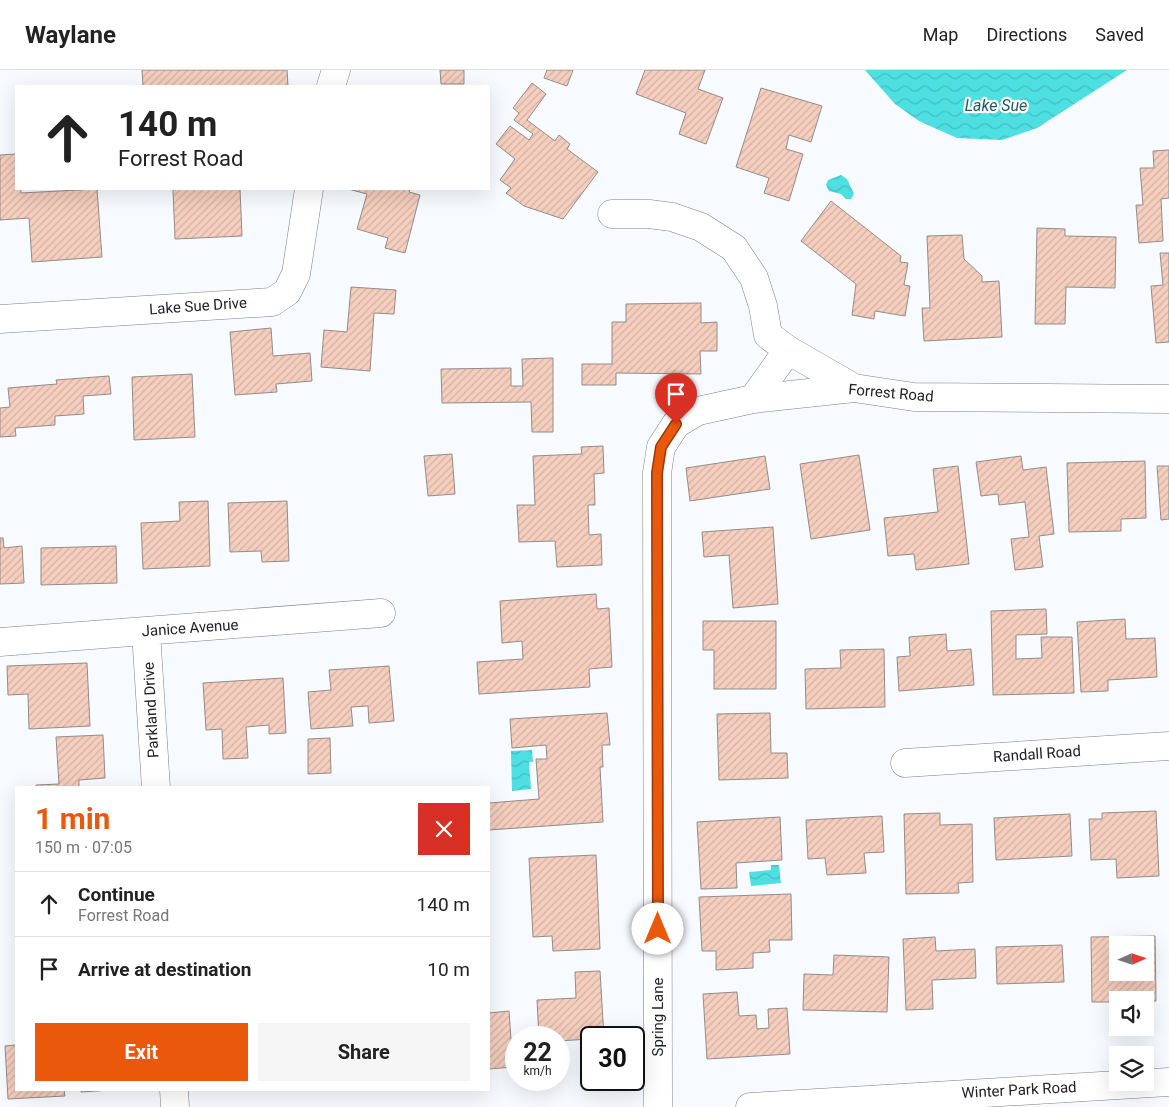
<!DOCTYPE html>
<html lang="en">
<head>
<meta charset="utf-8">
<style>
  :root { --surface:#fff; --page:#f6f6f6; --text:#222; --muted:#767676; --line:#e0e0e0; --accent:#ea580c }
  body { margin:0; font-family:Roboto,sans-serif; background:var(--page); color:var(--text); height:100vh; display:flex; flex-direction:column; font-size:19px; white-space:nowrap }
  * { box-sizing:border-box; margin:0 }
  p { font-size:16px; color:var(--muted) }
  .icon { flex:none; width:28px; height:28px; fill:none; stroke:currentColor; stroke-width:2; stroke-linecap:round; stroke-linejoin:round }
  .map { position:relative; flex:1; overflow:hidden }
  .details { position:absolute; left:15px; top:716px; width:475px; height:305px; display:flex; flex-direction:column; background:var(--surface); border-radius:0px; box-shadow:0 5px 20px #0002 }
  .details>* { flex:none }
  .guide { position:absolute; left:15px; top:15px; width:475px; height:105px; border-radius:0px; box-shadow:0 5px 20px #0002; background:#fff; color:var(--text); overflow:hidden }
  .needle { width:32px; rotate:87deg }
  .fabs { position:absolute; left:1109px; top:866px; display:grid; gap:10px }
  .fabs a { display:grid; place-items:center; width:45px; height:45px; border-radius:0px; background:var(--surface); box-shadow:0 5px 20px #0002; font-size:25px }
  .speed { position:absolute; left:505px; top:956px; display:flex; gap:10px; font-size:25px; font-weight:700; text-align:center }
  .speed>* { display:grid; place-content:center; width:65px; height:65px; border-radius:50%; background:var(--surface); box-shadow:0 5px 20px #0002; line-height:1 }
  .speed small { font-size:12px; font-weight:400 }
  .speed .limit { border:2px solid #111; border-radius:8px; background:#fff; color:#111 }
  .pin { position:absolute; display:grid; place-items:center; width:42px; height:42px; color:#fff; margin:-51px -21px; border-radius:50% 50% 50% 0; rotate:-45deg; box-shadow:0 0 5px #0007 }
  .pin .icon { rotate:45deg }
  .me { position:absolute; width:55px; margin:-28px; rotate:0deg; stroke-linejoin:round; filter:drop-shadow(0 0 4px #0008) }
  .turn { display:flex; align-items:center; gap:18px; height:105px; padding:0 20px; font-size:22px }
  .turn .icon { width:65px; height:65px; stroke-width:2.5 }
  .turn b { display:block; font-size:35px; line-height:42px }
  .round { display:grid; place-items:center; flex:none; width:52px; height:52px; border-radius:0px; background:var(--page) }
  .head { display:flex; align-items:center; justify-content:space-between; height:85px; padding:0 20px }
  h1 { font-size:30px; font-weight:700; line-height:38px; color:var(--accent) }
  .action { display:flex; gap:10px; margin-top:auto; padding:10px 20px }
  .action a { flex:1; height:58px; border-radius:0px; background:var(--accent); color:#fff; font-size:20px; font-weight:700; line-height:58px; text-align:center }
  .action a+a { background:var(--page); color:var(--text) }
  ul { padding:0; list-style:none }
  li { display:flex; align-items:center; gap:15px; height:65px; padding:0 20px; border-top:1px solid var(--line) }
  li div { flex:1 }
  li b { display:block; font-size:19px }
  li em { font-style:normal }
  header { display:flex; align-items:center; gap:30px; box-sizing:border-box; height:70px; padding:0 25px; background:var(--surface); border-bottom:1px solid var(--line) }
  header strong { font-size:24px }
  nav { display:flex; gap:28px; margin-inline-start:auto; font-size:18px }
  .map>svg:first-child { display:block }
</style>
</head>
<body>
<header>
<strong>Waylane</strong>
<nav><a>Map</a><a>Directions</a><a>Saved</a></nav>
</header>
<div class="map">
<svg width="1169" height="1037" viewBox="0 0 1169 1037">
  <defs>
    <pattern id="water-waves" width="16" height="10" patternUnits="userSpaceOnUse" patternTransform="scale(1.25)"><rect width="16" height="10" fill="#4ddfe2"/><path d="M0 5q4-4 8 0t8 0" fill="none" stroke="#43bfc2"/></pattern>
    <pattern id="building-hatch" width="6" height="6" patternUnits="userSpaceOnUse" patternTransform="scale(1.25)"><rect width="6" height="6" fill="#f5cebe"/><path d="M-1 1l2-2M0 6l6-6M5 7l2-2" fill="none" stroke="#d2b1a3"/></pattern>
  </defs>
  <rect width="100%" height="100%" fill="#f7faff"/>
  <path fill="url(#water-waves)" d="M865 0H1127L1037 58 1002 70 957 68 919 51 895 34Z
    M841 105 847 109 854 124 851 129H846L841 124 829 121 826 115 828 110Z
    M532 680 533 692H529L531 719 512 721 511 681Z
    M771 795H779L781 813 751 816 749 802 771 800Z"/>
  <path fill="url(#building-hatch)" stroke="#958c88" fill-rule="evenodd" d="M142 0H287L288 16H143Z
    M440 0H464V14H441Z
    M547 0H573L567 16 544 8Z
    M645 0H705L698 19 723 28 706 74 679 64 686 43 636 24Z
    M532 13 546 24 527 50 555 71 559 65 570 74 567 79 598 102 563 149 524 136 506 123 511 118 500 110 515 89 496 74 510 56 529 70 533 64 514 50 519 43 513 38Z
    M761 18 822 36 811 72 789 65 786 79 803 84 789 131 764 123 769 108 736 97Z
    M1169 80V128L1161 129 1163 171 1139 173 1136 135H1143L1140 98H1154L1153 81Z
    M16 84V119H21V123L97 119 102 187 32 192 29 148 0 150V85Z
    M173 119H240L242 166 175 169Z
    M348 119H410L409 122 420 125 405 183 385 178 388 168 357 159 367 124Z
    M831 131 901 186 900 192 908 193 904 215 910 216 905 246 875 241 874 249 852 245 856 214 801 171Z
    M1037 158 1065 159V166L1116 167 1115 218 1066 217 1065 254H1035Z
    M962 165 964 189 982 206V212L999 211 1002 267 924 271 922 238H930L927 166Z
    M1160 183H1169V272L1156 273 1151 216 1163 215Z
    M351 217 396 220 394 244 374 243 370 301 321 297 324 260 347 262Z
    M701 233V253L717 252V281H700L701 304 616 303V315H582V294H612V252H626V234Z
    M271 258 273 286 310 283 312 311 276 314 277 322 235 325 230 262Z
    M553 288V362H532L531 332 442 333 441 299 511 298V316H523L522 289Z
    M192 304 195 367 134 370 132 307Z
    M109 306 111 324 83 326 84 344 55 346V355L15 358 16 366 0 367V338L10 337 8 318 57 314 56 310Z
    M603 376 604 403 594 404 595 435H588L589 465 601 464 602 495 557 497 555 471 519 472 517 435H535L533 386 582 384 581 377Z
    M452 384 455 424 428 426 424 386Z
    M859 385 870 460 811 469 800 394Z
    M765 386 770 419 690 431 686 398Z
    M1021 386 1023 400 1046 397 1054 464 1039 466 1043 497 1015 500 1011 469 1029 467 1025 432 999 435 998 424 981 426 976 392Z
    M1145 391 1146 448 1121 449V461L1069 462 1067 393Z
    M958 396 969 494 916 500 914 484 888 486 884 448 938 442 933 399Z
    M1157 396H1169V449L1161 450Z
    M208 431 210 496 143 499 141 453 180 451 179 432Z
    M287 431 289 491 262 492 261 481 230 482 228 433Z
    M773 457 778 534 733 538 729 485 704 487 702 462Z
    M0 468H3L4 478 22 476 24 513 0 514Z
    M116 476 117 513 41 515V478Z
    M596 524 597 539 609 538 612 597 589 599 590 617 479 624 477 592 523 589 522 571 502 573 500 531Z
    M1046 539 1047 564 1016 565V589L1042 588 1041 567H1072L1074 623 993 625 991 541Z
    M1125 549 1126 569 1155 568 1157 607 1108 610V621L1081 622 1077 552Z
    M703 551H776V619H714V580H703Z
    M946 564 947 581 971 579 974 615 899 621 897 587 910 586 909 567Z
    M884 579 885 637 806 639 805 599 841 598 840 580Z
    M87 593 90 656 29 659 28 624 8 625 7 596Z
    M389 596 394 651 369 653 368 636 351 637 353 656 311 659 308 622 331 620 329 600Z
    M283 608 286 663 269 664V655L246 657 248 688 223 689 222 659 206 660 203 613Z
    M607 643 610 675H602L603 697H600L603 752 489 760V733L539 729 536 689H547L546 675 512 678 510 649Z
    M770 643 771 683H787L788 708 719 710 717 644Z
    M103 665 105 708 79 710V718H36V715L59 714 56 667Z
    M330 668 331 703 308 704V669Z
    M1156 741 1159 806 1117 808 1116 789 1091 790 1089 749H1102V743Z
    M940 743V755L972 754 973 812 958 813 959 823 906 824 904 744Z
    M1070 744 1072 786 996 790 994 748Z
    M882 746 884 782 864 783 866 803 827 805 825 788 808 789 806 750Z
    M780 747 782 790 736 793 737 818 701 819 697 752Z
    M596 785 600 879 553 881 552 866 533 867 529 788Z
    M791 824 792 870H769L770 882 753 883V898L716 900V881H702L699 827Z
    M1155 866 1156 931 1118 930V932H1092L1091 867ZM1118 875H1145V902H1118Z
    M935 867 936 881 975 879 976 908 932 910 933 939 906 940 903 869Z
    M1062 875 1064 912 997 914 996 877Z
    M834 885 889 887 887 942 803 940 804 904 833 905Z
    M600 901 604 968 559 971V968H539L537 930 576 928 575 902Z
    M737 922 739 946 756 945 757 959 769 958 768 939 787 938 790 984 707 989 703 924Z
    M509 941 513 997 489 999V943Z
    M16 975V1020H64L65 1026 8 1029 5 976Z
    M81 1020H111L81 1022Z"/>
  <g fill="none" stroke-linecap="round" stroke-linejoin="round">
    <g stroke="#7b8087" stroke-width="29">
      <path id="minor" d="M331 16 336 0
        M612 144H649L672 147 701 157 734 178 754 208 763 236 768 265 788 280 854 318
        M0 249 272 232 287 222 296 204 309 119
        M753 329 788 280
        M146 562 156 718
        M0 572 381 543
        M905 693 1169 676
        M174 1020 175 1037
        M658 1037 657 403 661 377 676 354 698 341 753 329 854 318 914 327 1169 329
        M750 1037 1169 1012"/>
    </g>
    <use href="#minor" stroke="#fff" stroke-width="28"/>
  </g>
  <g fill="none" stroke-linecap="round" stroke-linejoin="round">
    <g stroke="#983908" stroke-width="12">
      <path id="route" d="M658 859 657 403 661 377 676 354"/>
    </g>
    <use href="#route" stroke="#ea580c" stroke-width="9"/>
  </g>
  <g text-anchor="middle" stroke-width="4.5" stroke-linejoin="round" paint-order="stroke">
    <g font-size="15" fill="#202225" stroke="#fff">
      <text transform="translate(198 236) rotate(-4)" y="5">Lake Sue Drive</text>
      <text transform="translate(891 323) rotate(5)" y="5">Forrest Road</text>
      <text transform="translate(190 558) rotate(-4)" y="5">Janice Avenue</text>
      <text transform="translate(151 640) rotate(-93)" y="5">Parkland Drive</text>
      <text transform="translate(1037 684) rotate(-4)" y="5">Randall Road</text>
      <text transform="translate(658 947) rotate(-90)" y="5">Spring Lane</text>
      <text transform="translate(1019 1020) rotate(-3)" y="5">Winter Park Road</text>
    </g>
    <g font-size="16" font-style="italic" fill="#1f5b5c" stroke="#fff">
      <text x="996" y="41">Lake Sue</text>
    </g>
  </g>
</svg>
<div class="fabs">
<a><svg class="needle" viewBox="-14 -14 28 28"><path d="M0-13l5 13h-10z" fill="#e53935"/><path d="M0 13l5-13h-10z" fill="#767676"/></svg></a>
<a><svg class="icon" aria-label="sound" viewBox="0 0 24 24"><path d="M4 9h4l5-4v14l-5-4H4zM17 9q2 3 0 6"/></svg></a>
<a><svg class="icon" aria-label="layers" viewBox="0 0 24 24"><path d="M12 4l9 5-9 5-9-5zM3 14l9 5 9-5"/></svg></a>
</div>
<div class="speed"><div>22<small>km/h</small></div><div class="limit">30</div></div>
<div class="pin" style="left:676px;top:354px;background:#d93025"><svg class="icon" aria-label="arrive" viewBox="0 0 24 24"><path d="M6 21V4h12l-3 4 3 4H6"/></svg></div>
<svg class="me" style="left:658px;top:859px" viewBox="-20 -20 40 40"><circle r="19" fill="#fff"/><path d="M0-13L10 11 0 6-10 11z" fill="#ea580c"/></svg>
<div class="guide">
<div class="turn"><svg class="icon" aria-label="ahead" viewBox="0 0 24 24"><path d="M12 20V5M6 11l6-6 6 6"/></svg><div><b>140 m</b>Forrest Road</div></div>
</div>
<section class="details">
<div class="head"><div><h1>1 min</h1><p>150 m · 07:05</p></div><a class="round" style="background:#d93025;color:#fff"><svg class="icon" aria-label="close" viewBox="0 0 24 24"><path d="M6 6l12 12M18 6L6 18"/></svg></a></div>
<ul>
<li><svg class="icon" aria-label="ahead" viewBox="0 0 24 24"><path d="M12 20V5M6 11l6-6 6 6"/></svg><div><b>Continue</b><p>Forrest Road</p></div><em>140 m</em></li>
<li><svg class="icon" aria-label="arrive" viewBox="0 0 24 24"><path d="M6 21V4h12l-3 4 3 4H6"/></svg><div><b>Arrive at destination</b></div><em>10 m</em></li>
</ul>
<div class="action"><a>Exit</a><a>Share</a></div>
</section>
</div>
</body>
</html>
